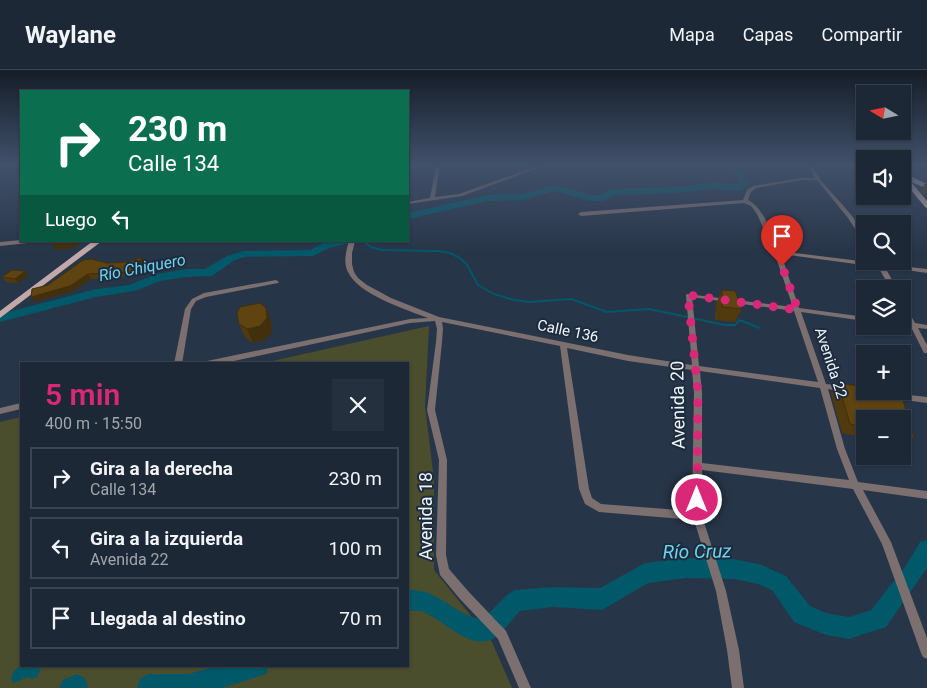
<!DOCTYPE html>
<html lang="es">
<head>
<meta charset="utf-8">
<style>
  :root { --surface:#1d2836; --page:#25303e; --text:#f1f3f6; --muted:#a0a6ad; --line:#3b4451; --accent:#db2777 }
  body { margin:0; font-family:Roboto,sans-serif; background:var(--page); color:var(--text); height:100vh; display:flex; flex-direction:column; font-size:19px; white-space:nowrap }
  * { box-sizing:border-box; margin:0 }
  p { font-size:16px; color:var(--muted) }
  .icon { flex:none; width:28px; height:28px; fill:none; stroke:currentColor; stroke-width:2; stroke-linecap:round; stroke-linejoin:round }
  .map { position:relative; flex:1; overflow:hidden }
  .sheet { position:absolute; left:20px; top:292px; width:389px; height:305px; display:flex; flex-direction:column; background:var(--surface); border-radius:0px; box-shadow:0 1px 4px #0004,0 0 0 1px var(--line) }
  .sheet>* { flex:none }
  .hud { position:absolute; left:20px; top:20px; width:389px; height:152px; border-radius:0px; box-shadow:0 1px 4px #0004,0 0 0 1px var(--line); background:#0b6e4f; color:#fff; overflow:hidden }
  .needle { width:32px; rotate:280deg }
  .tools { position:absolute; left:856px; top:15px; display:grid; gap:10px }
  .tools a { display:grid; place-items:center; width:55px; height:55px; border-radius:0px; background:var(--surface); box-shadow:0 1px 4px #0004,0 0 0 1px var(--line); font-size:25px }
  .pin { position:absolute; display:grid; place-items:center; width:42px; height:42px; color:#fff; margin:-51px -21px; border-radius:50% 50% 50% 0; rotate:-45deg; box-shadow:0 0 5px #0007 }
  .pin .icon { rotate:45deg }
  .me { position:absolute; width:55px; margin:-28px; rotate:0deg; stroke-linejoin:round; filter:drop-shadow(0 0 4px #0008) }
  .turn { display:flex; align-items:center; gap:18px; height:105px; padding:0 25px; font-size:22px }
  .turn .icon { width:65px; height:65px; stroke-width:2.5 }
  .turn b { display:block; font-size:35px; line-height:42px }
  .then { display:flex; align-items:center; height:48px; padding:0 25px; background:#0003; gap:10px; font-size:19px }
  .round { display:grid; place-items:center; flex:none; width:52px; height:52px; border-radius:0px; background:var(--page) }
  .head { display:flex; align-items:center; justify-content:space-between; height:85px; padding:0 25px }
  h1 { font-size:30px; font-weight:600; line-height:38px; color:var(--accent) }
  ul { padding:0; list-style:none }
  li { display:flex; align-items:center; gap:15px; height:62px; margin:0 10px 8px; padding:0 15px; border:2px solid var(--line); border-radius:0px }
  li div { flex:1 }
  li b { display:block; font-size:19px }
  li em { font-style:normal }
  header { display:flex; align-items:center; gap:30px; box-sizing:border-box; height:70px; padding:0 25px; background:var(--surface); border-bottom:1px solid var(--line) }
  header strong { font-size:24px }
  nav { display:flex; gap:28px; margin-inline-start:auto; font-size:18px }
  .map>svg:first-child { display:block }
</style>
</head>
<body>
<header>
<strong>Waylane</strong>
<nav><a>Mapa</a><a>Capas</a><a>Compartir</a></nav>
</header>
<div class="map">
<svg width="927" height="618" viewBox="0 0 927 618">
  <rect width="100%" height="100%" fill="#273548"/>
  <path fill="#4b4e2d" d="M429 256 425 336 434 410V500L492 572 512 618H0V352L21 347V596H408V294H259Z"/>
  <path fill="#005868" d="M20 596 41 599 37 607 33 609 28 607 13 613 11 608 14 601Z"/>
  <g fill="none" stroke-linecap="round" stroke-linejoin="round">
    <path stroke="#005868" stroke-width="2" d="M363 171 371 177 382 180 438 181 450 183 460 188 467 195 478 215 494 224 514 230 529 232 571 229 607 242 649 239 725 255H735L739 250 760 258"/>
    <path fill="#005868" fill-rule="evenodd" d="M722 95C737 95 744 101 749 115L739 121 712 119 676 123 614 125 603 131H591L555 121 523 130 488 131 408 149V143L488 125 523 124 555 115 592 125H601L611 119 676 117 712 113 739 114 737 106Z
      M351 171 350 173 329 178 313 186 244 187 235 190 212 206 186 207 160 211 135 221 96 227 0 252V244L96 219 129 215 157 204 186 199H205L227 186 243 181 310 180 325 172Z
      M927 470V498L886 557 849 569 826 565 794 552 772 520 758 514 734 509 687 508 648 513 602 540 553 537 520 541C512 549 503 563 493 569 469 581 443 549 423 542 418 540 413 541 408 540V520C440 518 455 547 483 549L508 524 515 520 553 517 600 518 645 493 687 488 734 489 759 494 786 506 810 536 826 543 849 547 871 540 905 497 920 472Z
      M217 596H269L266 604 222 618H138L137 616 141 608 149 604H189Z
      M77 604 85 608 88 618H59L63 610Z"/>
    <path fill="#7c6f6f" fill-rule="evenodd" d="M436 95H440L435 127 459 124 540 95H547L462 126 408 134V132L430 128Z
      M808 95H812C815 100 817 105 820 109 831 124 865 154 865 172L863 171 848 148 817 110H801L756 118 751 122 748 130C765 139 771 163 779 181L876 193 879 191 882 194 927 199V203L885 197 897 219H891L878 197 781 184 799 238 865 247V251L801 242 826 314 844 316 847 317 848 319 847 321 844 322 828 319 845 379 858 412 927 421V429L863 420 891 472 927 568V589L923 587 921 583 882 474 853 419 702 400V446L726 521 739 580 744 618H732L727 580 716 521 694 450 599 442 585 434 579 419 560 276 442 252 443 259 442 272 435 340 447 390 446 485 449 499 468 521 506 561 531 618H519L498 569 460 529 440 505 436 485 439 390 427 340 436 272 437 259 435 251 410 253 220 294H203L207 291 410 249 428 248C405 239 359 225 348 202 343 193 346 181 349 171H355L352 183V194L354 202 358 208 367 215 391 228 439 247 628 285 692 295 686 225 687 224 793 237 774 182 757 144 751 136 744 133 581 146 578 144 581 142 743 130 747 120 753 116 801 108H815ZM692 227 794 241 818 312 699 296ZM567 278 628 291 692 300 694 323 692 441 601 434 592 428 589 419ZM700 301 820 318 837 379 849 410 702 393V323Z
      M21 170V171H31L28 173 0 176V172Z
      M276 210 279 212 278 213 206 227 196 231 191 239 182 294H174L185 239 192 229 204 223Z
      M902 233 905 235 915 253 927 255V259L918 258 927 275V283H924L911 257 902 256V252L908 253 902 242Z
      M892 323 927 327V333L889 328 888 326 889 324Z
      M21 333V339L0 344V338Z"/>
    <path fill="#c3a8a9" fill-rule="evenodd" d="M902 102 927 114 926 118 911 112 927 131V138L925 137 902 109Z
      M93 171H102L0 248V241Z"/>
  </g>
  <path fill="#523a0f" d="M910 95H927V97L925 100 913 99Z
    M925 114H927V124H924L921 121Z
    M144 192 134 206 91 209 73 221 35 232 48 215 107 193Z
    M25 201 28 206 18 213 6 212 2 207Z
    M722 220 742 239 735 252 715 250 716 234Z
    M266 238 271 251 272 262 265 270 253 273 245 267 239 254Z
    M838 313 865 317V321H891L901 323 914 368 904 377 902 376V349H865V368L842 363 831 323Z"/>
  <path fill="#422f0c" d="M71 171H83L74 178 55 180 51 174Z
    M142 187 144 192 134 206 132 202Z
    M25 201 28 206 18 213 15 209Z
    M88 204 91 209 73 221 35 232 31 227Z
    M266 238 271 251 272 262 265 270 253 273 247 259Z"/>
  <path fill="#5f4311" stroke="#422f0c" d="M925 114H927V120L924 117Z
    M53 171H71L51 174Z
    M142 187 132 202 88 204 70 216 31 227 32 219 48 215 83 190 91 189 107 193 128 192Z
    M12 200 25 201 15 209 2 207Z
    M722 220 735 221 742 239 722 237Z
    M260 233 266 238 267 248 260 256 247 259 239 254 237 243 240 237Z
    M838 313 865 317V321H891L901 323 914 368 902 365V349H865V357L850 354Z"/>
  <linearGradient id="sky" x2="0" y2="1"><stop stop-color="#151d28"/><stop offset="0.52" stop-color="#41516a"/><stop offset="1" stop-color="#41516a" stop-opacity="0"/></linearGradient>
  <rect width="927" height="182" fill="url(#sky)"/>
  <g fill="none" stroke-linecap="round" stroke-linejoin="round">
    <path stroke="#db2777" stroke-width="9" stroke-dasharray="0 16.2" d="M697 430 698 323 688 225 798 240 782 196"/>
  </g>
  <g text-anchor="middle" stroke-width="4" stroke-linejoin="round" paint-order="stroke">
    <g font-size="15" fill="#edf5fe" stroke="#1e2b3d">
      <text transform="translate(568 261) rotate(12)" y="5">Calle 136</text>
      <text transform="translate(831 293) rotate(72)" y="5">Avenida 22</text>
    </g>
    <g font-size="16" font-style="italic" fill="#6ad5ef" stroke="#1e2b3d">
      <text transform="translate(142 197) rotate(-11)" y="6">Río Chiquero</text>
    </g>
    <g font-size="18" fill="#edf5fe" stroke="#1e2b3d">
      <text transform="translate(678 335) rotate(-91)" y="6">Avenida 20</text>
      <text transform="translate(426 446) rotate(-90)" y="6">Avenida 18</text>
    </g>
    <g font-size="19" font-style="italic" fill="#6ad5ef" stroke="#1e2b3d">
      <text transform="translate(697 481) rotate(-1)" y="7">Río Cruz</text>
    </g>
  </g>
</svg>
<div class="tools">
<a><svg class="needle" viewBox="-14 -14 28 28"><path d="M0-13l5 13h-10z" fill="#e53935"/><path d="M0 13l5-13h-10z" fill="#a0a6ad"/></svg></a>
<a><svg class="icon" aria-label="sound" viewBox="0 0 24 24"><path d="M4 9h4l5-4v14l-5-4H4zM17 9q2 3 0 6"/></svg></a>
<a><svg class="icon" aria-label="search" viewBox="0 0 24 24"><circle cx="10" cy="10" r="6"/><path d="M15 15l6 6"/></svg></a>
<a><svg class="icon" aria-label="layers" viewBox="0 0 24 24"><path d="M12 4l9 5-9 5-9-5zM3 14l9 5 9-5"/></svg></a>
<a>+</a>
<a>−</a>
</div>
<div class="pin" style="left:782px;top:196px;background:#d93025"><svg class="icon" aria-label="arrive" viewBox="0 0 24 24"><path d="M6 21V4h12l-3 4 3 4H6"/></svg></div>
<svg class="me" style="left:697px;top:430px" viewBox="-20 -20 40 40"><circle r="17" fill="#db2777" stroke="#fff" stroke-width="3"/><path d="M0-11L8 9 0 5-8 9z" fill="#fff"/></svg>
<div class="hud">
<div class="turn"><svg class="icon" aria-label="right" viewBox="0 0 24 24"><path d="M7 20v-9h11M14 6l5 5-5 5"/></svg><div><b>230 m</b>Calle 134</div></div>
<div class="then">Luego<svg class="icon" aria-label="left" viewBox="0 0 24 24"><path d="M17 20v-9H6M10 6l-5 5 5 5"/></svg></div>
</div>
<section class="sheet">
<div class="head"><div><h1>5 min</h1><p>400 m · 15:50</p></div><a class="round"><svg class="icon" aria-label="close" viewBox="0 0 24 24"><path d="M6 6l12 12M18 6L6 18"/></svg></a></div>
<ul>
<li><svg class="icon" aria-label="right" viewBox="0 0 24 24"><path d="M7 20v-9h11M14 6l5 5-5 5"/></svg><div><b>Gira a la derecha</b><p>Calle 134</p></div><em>230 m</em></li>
<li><svg class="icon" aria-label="left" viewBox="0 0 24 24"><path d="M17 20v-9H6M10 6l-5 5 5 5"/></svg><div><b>Gira a la izquierda</b><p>Avenida 22</p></div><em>100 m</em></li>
<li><svg class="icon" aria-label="arrive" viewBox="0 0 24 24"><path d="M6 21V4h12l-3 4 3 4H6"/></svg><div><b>Llegada al destino</b></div><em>70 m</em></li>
</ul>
</section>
</div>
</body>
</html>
